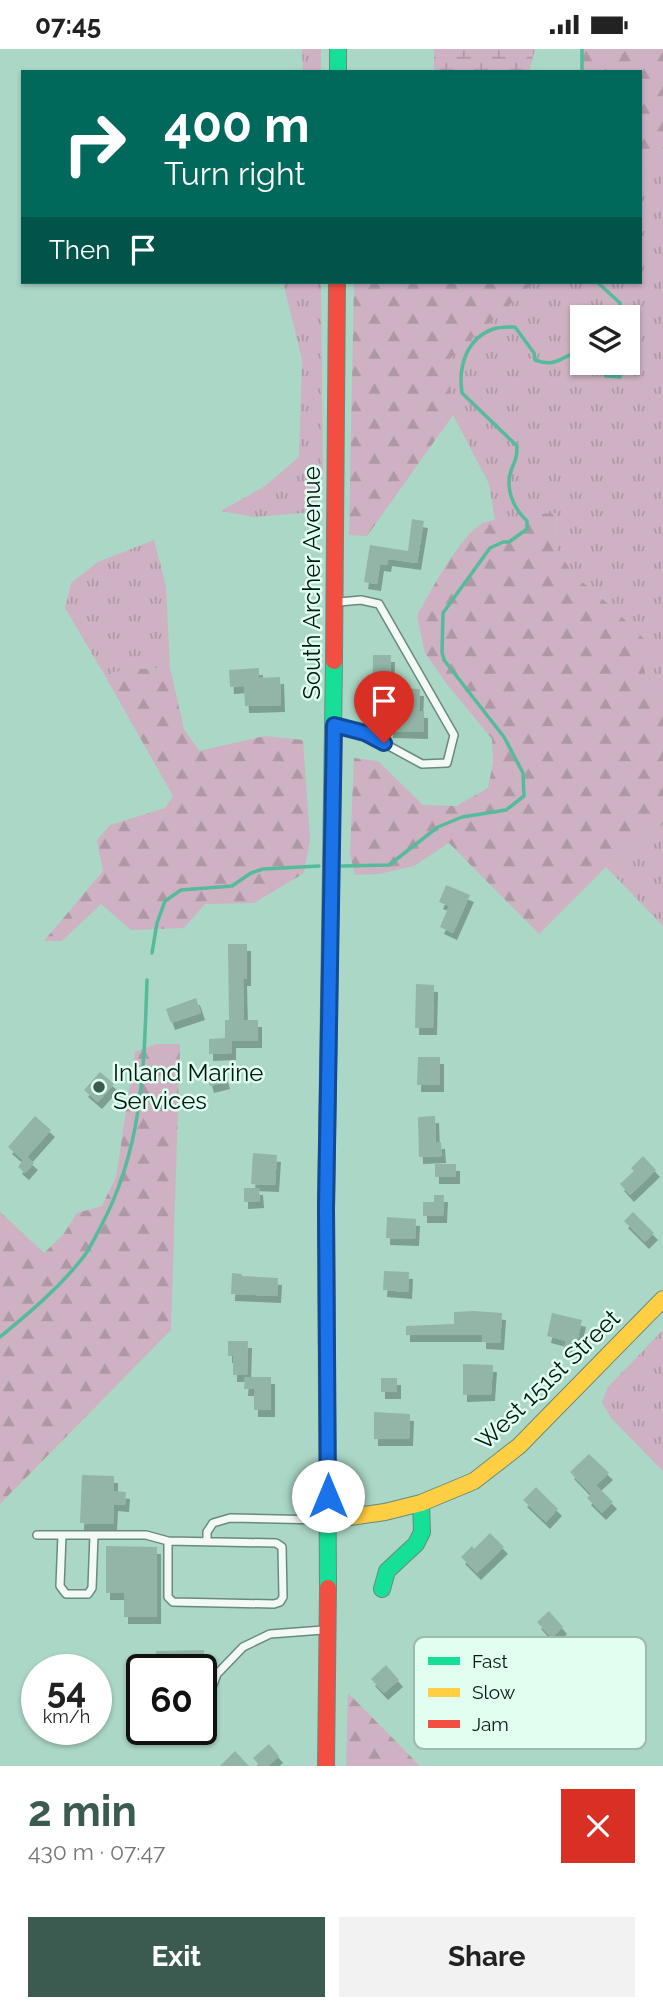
<!DOCTYPE html>
<html lang="en">
<head>
<meta charset="utf-8">
<style>
  :root { --surface:#fff; --page:#f2f2f2; --text:#222; --muted:#767676; --accent:#3c5b50 }
  body { margin:0; font-family:Raleway,sans-serif; background:var(--page); color:var(--text); height:100vh; display:flex; flex-direction:column; font-size:26px; white-space:nowrap }
  * { box-sizing:border-box; margin:0 }
  p { font-size:23px; color:var(--muted) }
  .icon { flex:none; width:38px; height:38px; fill:none; stroke:currentColor; stroke-width:2; stroke-linecap:round; stroke-linejoin:round }
  .map { position:relative; height:1717px; overflow:hidden }
  .panel { display:flex; flex-direction:column; background:var(--surface); flex:1 }
  .panel>* { flex:none }
  .top-card { position:absolute; left:21px; top:21px; width:621px; height:214px; border-radius:0px; box-shadow:0 2px 5px #0004; background:#00695c; color:#fff; overflow:hidden }
  .fabs { position:absolute; left:570px; top:256px; display:grid; gap:14px }
  .fabs a { display:grid; place-items:center; width:70px; height:70px; border-radius:0px; background:var(--surface); box-shadow:0 2px 5px #0004; font-size:35px }
  .speed { position:absolute; left:21px; top:1605px; display:flex; gap:14px; font-size:35px; font-weight:700; text-align:center }
  .speed>* { display:grid; place-content:center; width:91px; height:91px; border-radius:50%; background:var(--surface); box-shadow:0 2px 5px #0004; line-height:1 }
  .speed small { font-size:18px; font-weight:400 }
  .speed .limit { border:4px solid #111; border-radius:10px; background:#fff; color:#111 }
  .pin { position:absolute; display:grid; place-items:center; width:60px; height:60px; color:#fff; margin:-72px -30px; border-radius:50% 50% 50% 0; rotate:-45deg; box-shadow:0 0 7px #0007 }
  .pin .icon { rotate:45deg }
  .me { position:absolute; width:77px; margin:-38px; rotate:0deg; stroke-linejoin:round; filter:drop-shadow(0 0 5px #0008) }
  .turn { display:flex; align-items:center; gap:24px; height:147px; padding:0 28px; font-size:32px }
  .turn .icon { width:91px; height:91px; stroke-width:2.5 }
  .turn b { display:block; font-size:49px; line-height:60px }
  .then { display:flex; align-items:center; height:66px; padding:0 28px; background:#0003; gap:14px; font-size:26px }
  .round { display:grid; place-items:center; flex:none; width:74px; height:74px; border-radius:0px; background:var(--page) }
  .headline { display:flex; align-items:center; justify-content:space-between; height:119px; padding:0 28px }
  h1 { font-size:42px; font-weight:700; line-height:52px; color:var(--accent) }
  .cta { display:flex; gap:14px; margin-top:auto; padding:14px 28px }
  .cta a { flex:1; height:80px; border-radius:0px; background:var(--accent); color:#fff; font-size:28px; font-weight:700; line-height:80px; text-align:center }
  .cta a+a { background:var(--page); color:var(--text) }
  .status { display:flex; justify-content:space-between; align-items:center; height:49px; padding:0 35px; background:var(--surface); direction:ltr }
  .status svg { height:19px; fill:currentColor }
  .map>svg:first-child { display:block }
</style>
</head>
<body>
<div class="status"><b>07:45</b><svg viewBox="0 0 49 12"><path d="M0 12V9h3v3zM5 12V6h3v6zM10 12V3h3v9zM15 12V0h3v12zM26 1h20v11H26zM47 4h2v5h-2z"/></svg></div>
<div class="map">
<svg width="663" height="1717" viewBox="0 0 663 1717">
  <defs>
    <pattern id="grass-tufts" width="24" height="20" patternUnits="userSpaceOnUse" patternTransform="scale(1.75)"><rect width="24" height="20" fill="#ceb1c3"/><path d="M3 7l-1-3M5 7V3M7 7l1-3M15 17l-1-3M17 17v-4M19 17l1-3" fill="none" stroke="#af98a6"/></pattern>
    <pattern id="forest-firs" width="22" height="20" patternUnits="userSpaceOnUse" patternTransform="scale(1.75)"><rect width="22" height="20" fill="#ceb1c3"/><path d="M5 1l3.5 6h-7zM16 11l3.5 6h-7z" fill="#af98a6"/></pattern>
    <pattern id="wetland-marsh" width="20" height="14" patternUnits="userSpaceOnUse" patternTransform="scale(1.75)"><rect width="20" height="14" fill="#ceb1c3"/><path d="M1 5h8M5 5V1M11 12h8M15 12V8" fill="none" stroke="#af98a6"/></pattern>
    <filter id="shadow"><feDropShadow dx="4" dy="7" stdDeviation="0" flood-color="#0004"/></filter>
  </defs>
  <rect width="100%" height="100%" fill="#abd7c6"/>
  <path fill="url(#grass-tufts)" fill-rule="evenodd" d="M302 0H321V23H303Z
    M663 97V652L649 637 643 615 613 559 573 525 557 500 556 464 495 471 489 435 453 366 445 313 535 233H640L641 123ZM583 268H628V313H583Z
    M283 233H321L323 424 315 463 254 468 221 462 265 437 299 408 302 311Z
    M154 491 166 537 170 619 134 620 104 625 65 559 71 534 98 513Z
    M663 775V877L606 818Z
    M663 1281V1422L611 1369 602 1353 608 1338Z"/>
  <path fill="url(#forest-firs)" d="M582 0H663V97L641 123 640 23H582Z
    M354 233H535L446 313 453 366 367 487 349 486Z
    M556 464 557 500 573 525 613 559 655 601 643 616 649 637 663 652V775L606 818 539 885 449 794 414 817 379 825 355 826 350 805 354 709 378 712 423 756 456 757 488 739 493 714 492 690 449 638 425 604 417 567C430 543 459 489 481 475 493 468 541 465 556 464Z
    M170 619 184 680 199 702 265 687 303 691 310 790 304 824 254 854 205 855 184 879 131 881 101 855 62 892H44L103 822 97 791 110 776 165 759 173 747 104 625 134 620Z
    M156 995H180L171 1281 0 1455V1163L44 1204 63 1186 77 1164 102 1157 116 1128 135 1003Z
    M348 1644 353 1649 420 1717H346Z"/>
  <path fill="url(#wetland-marsh)" d="M434 0H535L529 23H434Z"/>
  <g fill="none" stroke-linecap="round" stroke-linejoin="round">
    <path stroke="#54bc9b" stroke-width="3.5" d="M582 23V0
      M597 233 620 254 621 268
      M593 313 606 327 620 328 622 313
      M342 817 389 816 438 778 462 768 506 761 524 747 523 724 504 688 444 611 442 603 443 564 490 499 503 493H509L527 480V472C513 459 504 438 512 419 516 410 517 407 517 397L462 344C458 318 466 290 493 280 499 278 508 278 515 278L534 304 535 311C559 320 562 304 583 303
      M152 904 157 874 165 852 181 841 232 837 251 824 263 820 319 817
      M0 1288C29 1264 57 1241 81 1211 89 1202 94 1190 100 1179 143 1100 144 1019 147 931"/>
  </g>
  <path fill="#92b5a7" filter="url(#shadow)" d="M412 470 424 472 417 514 388 510 387 516 380 515 377 535 364 533 370 496 408 502Z
    M373 606H391L390 633H397V639L420 640 419 662H424V683L389 682V676H372Z
    M259 619V629L280 628 281 656 245 657 244 637 230 638 229 621Z
    M446 836 470 846 453 884 440 878 449 857 439 853Z
    M228 895H247V930H243L244 971H258V992H232V1004L209 1005V990L225 989V971H229Z
    M416 935 434 936 433 979H415Z
    M196 949 201 964 171 974 166 960Z
    M418 1008H440V1036H417Z
    M100 1023 114 1035 98 1053 84 1041Z
    M223 1023 226 1033 210 1037 207 1027Z
    M35 1067 51 1081 27 1108 34 1114 25 1124 18 1118 23 1111 8 1098Z
    M435 1067 436 1093H441L442 1107 419 1108 418 1068Z
    M253 1104 277 1106 275 1136 251 1135Z
    M643 1107 656 1121 630 1146 620 1135 634 1122 631 1119Z
    M435 1115H456V1128H435Z
    M244 1139H259L260 1152 244 1153Z
    M434 1146H444L443 1167H423V1153H434Z
    M633 1163 654 1184 645 1193 624 1172Z
    M387 1168 416 1170 415 1190 386 1189Z
    M384 1222 409 1223 408 1243 383 1241Z
    M232 1224 242 1225V1227L278 1229 277 1247 231 1245Z
    M474 1262 502 1264 500 1294 482 1293V1286H406V1277L454 1275V1263Z
    M552 1264 582 1271 575 1302 564 1299 566 1292 547 1287Z
    M228 1292H248L247 1326H233V1307H228Z
    M463 1315 493 1316 491 1345 463 1346Z
    M245 1328H271V1361H254V1340H244Z
    M381 1329H397V1343H381Z
    M374 1363 410 1365 409 1390H374Z
    M589 1405 609 1424 596 1436 613 1453 602 1464 587 1449 591 1445 570 1423Z
    M82 1426 114 1427V1442L126 1443 125 1456 114 1455 113 1475 80 1474Z
    M536 1438 558 1460 546 1473 523 1451Z
    M490 1484 504 1498 477 1524 461 1508 472 1497 474 1500Z
    M106 1497 157 1498V1568H124V1544H106Z
    M549 1562 563 1578 552 1589 537 1573Z
    M204 1601 205 1620H148V1608H156V1602Z
    M386 1616 399 1631 384 1644 371 1630Z
    M269 1695 279 1707 268 1717H260L253 1709Z
    M235 1702 249 1717H220Z"/>
  <g fill="none" stroke-linecap="round" stroke-linejoin="round">
    <g stroke="#6a8a7e" stroke-width="10">
      <path id="lane" d="M338 677 365 684 422 715 447 714 454 686 379 555 361 551 339 553
        M37 1486H146L168 1492
        M62 1486 60 1537 66 1545H88L92 1539 94 1486
        M168 1492 276 1494 282 1498 283 1548 280 1553 274 1555 173 1553 168 1548Z
        M207 1492V1483L213 1474 230 1469 324 1471
        M205 1657 217 1625 243 1598 270 1585 323 1581"/>
    </g>
    <g stroke="#6a8a7e" stroke-width="18">
      <path id="fast" d="M338 0V23
        M328 1539 326 1159 334 612
        M382 1540 387 1522 416 1495 422 1483 421 1454"/>
    </g>
    <g stroke="#6a8a7e" stroke-width="18">
      <path id="slow" d="M329 1471 385 1463 421 1454 474 1432 519 1397 663 1250"/>
    </g>
    <g stroke="#6a8a7e" stroke-width="18">
      <path id="jam" d="M334 612 337 233
        M326 1717 328 1539"/>
    </g>
    <use href="#lane" stroke="#f2f9f6" stroke-width="7"/>
    <use href="#fast" stroke="#16e098" stroke-width="16"/>
    <use href="#slow" stroke="#ffcf43" stroke-width="16"/>
    <use href="#jam" stroke="#f24e42" stroke-width="16"/>
  </g>
  <g fill="none" stroke-linecap="round" stroke-linejoin="round">
    <g stroke="#114b97" stroke-width="18">
      <path id="route" d="M328 1447 326 1159 334 676 365 684 384 694"/>
    </g>
    <use href="#route" stroke="#1a73e8" stroke-width="12"/>
  </g>
  <circle fill="#3c5b50" stroke="#e0fff1" stroke-width="2.5" cx="99" cy="1038" r="7"/>
  <g text-anchor="middle" stroke-width="5" stroke-linejoin="round" paint-order="stroke">
    <g font-size="24" fill="#011810" stroke="#e0fff1">
      <text transform="translate(312 534) rotate(-90)" y="8">South Archer Avenue</text>
      <text transform="translate(548 1331) rotate(-44)" y="8">West 151st Street</text>
    </g>
    <g font-size="24" fill="#011810" stroke="#e0fff1" text-anchor="start">
      <text x="113" y="1032">Inland Marine<tspan x="113" dy="28">Services</tspan></text>
    </g>
  </g>
  <rect x="414" y="1588" width="232" height="112" rx="10" fill="#e0fff1" stroke="#9dbaae" stroke-width="2"/>
  <rect x="428" y="1608" width="32" height="8" fill="#16e098"/>
  <rect x="428" y="1639" width="32" height="9" fill="#ffcf43"/>
  <rect x="428" y="1671" width="32" height="8" fill="#f24e42"/>
  <g font-size="19" fill="#011810">
    <text x="472" y="1619">Fast</text>
    <text x="472" y="1650">Slow</text>
    <text x="472" y="1682">Jam</text>
  </g>
</svg>
<div class="fabs">
<a><svg class="icon" aria-label="layers" viewBox="0 0 24 24"><path d="M12 4l9 5-9 5-9-5zM3 14l9 5 9-5"/></svg></a>
</div>
<div class="speed"><div>54<small>km/h</small></div><div class="limit">60</div></div>
<div class="pin" style="left:384px;top:694px;background:#d93025"><svg class="icon" aria-label="arrive" viewBox="0 0 24 24"><path d="M6 21V4h12l-3 4 3 4H6"/></svg></div>
<svg class="me" style="left:328px;top:1447px" viewBox="-20 -20 40 40"><circle r="19" fill="#fff"/><path d="M0-13L10 11 0 6-10 11z" fill="#1a73e8"/></svg>
<div class="top-card">
<div class="turn"><svg class="icon" aria-label="right" viewBox="0 0 24 24"><path d="M7 20v-9h11M14 6l5 5-5 5"/></svg><div><b>400 m</b>Turn right</div></div>
<div class="then">Then<svg class="icon" aria-label="arrive" viewBox="0 0 24 24"><path d="M6 21V4h12l-3 4 3 4H6"/></svg></div>
</div>
</div>
<section class="panel">
<div class="headline"><div><h1>2 min</h1><p>430 m · 07:47</p></div><a class="round" style="background:#d93025;color:#fff"><svg class="icon" aria-label="close" viewBox="0 0 24 24"><path d="M6 6l12 12M18 6L6 18"/></svg></a></div>
<div class="cta"><a>Exit</a><a>Share</a></div>
</section>
</body>
</html>
